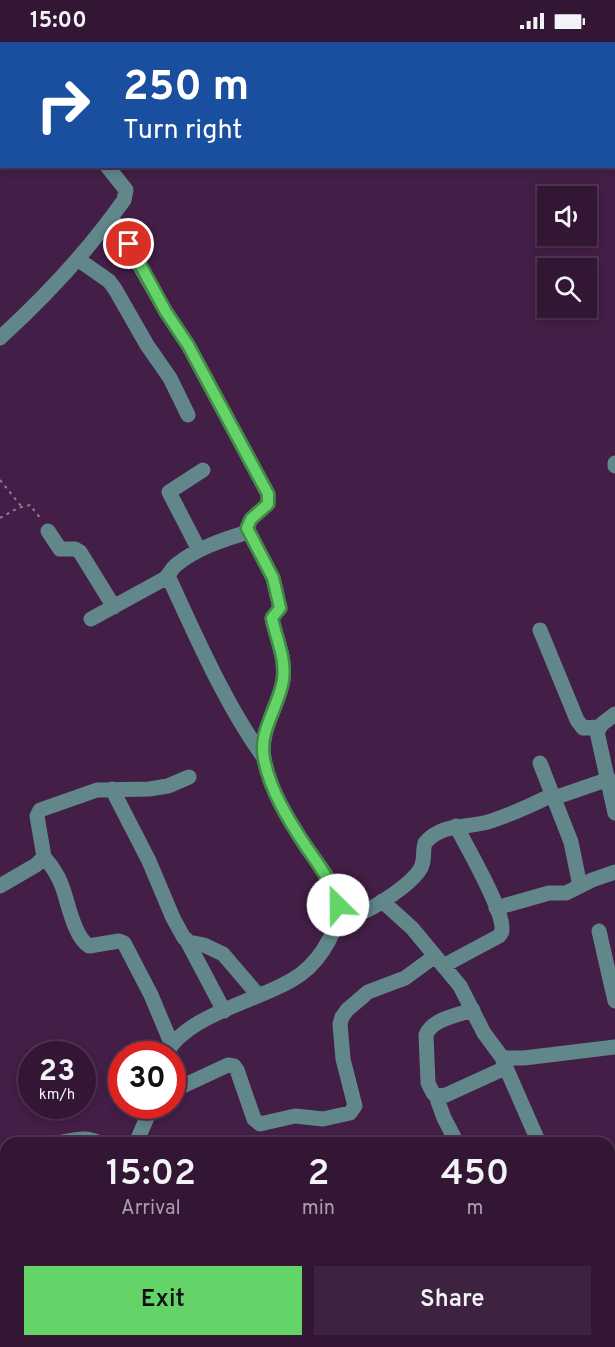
<!DOCTYPE html>
<html lang="en">
<head>
<meta charset="utf-8">
<style>
  :root { --surface:#321634; --page:#3d2340; --text:#f1f3f6; --muted:#a89fac; --line:#4d354f; --accent:#64d468 }
  body { margin:0; font-family:Overpass,sans-serif; background:var(--page); color:var(--text); height:100vh; display:flex; flex-direction:column; font-size:22px; white-space:nowrap }
  * { box-sizing:border-box; margin:0 }
  p { font-size:20px; color:var(--muted) }
  .icon { flex:none; width:33px; height:33px; fill:none; stroke:currentColor; stroke-width:2; stroke-linecap:round; stroke-linejoin:round }
  .map { position:relative; flex:1; overflow:hidden }
  .panel { position:absolute; left:0px; top:1095px; width:615px; height:210px; display:flex; flex-direction:column; background:var(--surface); border-radius:18px 18px 0 0; box-shadow:0 3px 9px #0003,0 0 0 2px var(--line) }
  .panel>* { flex:none }
  .guide { position:absolute; left:0px; top:0px; width:615px; height:126px; box-shadow:0 3px 9px #0003,0 0 0 2px var(--line); background:#1a4fa0; color:#fff; overflow:hidden }
  .controls { position:absolute; left:537px; top:144px; display:grid; gap:12px }
  .controls a { display:grid; place-items:center; width:60px; height:60px; border-radius:0px; background:var(--surface); box-shadow:0 3px 9px #0003,0 0 0 2px var(--line); font-size:30px }
  .speed { position:absolute; left:18px; top:999px; display:flex; gap:12px; font-size:30px; font-weight:700; text-align:center }
  .speed>* { display:grid; place-content:center; width:78px; height:78px; border-radius:50%; background:var(--surface); box-shadow:0 3px 9px #0003,0 0 0 2px var(--line); line-height:1 }
  .speed small { font-size:15px; font-weight:400 }
  .speed .limit { border:9px solid #d22; background:#fff; color:#111 }
  .pin { position:absolute; display:grid; place-items:center; width:51px; height:51px; color:#fff; margin:-26px; border:3px solid #fff; border-radius:50%; box-shadow:0 2px 6px #0007 }
  .me { position:absolute; width:66px; margin:-33px; rotate:337deg; stroke-linejoin:round; filter:drop-shadow(0 0 4px #0008) }
  .turn { display:flex; align-items:center; gap:21px; height:126px; padding:0 24px; font-size:27px }
  .turn .icon { width:78px; height:78px; stroke-width:2.5 }
  .turn b { display:block; font-size:42px; line-height:51px }
  .eta { display:flex; justify-content:space-evenly; align-items:center; height:102px; text-align:center }
  .eta b { font-size:36px; font-weight:600; line-height:42px }
  .action { display:flex; gap:12px; margin-top:auto; padding:12px 24px }
  .action a { flex:1; height:69px; border-radius:0px; background:var(--accent); color:#111; font-size:24px; font-weight:600; line-height:69px; text-align:center }
  .action a+a { background:var(--page); color:var(--text) }
  .status { display:flex; justify-content:space-between; align-items:center; height:42px; padding:0 30px; background:var(--surface); direction:ltr }
  .status svg { height:16px; fill:currentColor }
  .map>svg:first-child { display:block }
</style>
</head>
<body>
<div class="status"><b>15:00</b><svg viewBox="0 0 49 12"><path d="M0 12V9h3v3zM5 12V6h3v6zM10 12V3h3v9zM15 12V0h3v12zM26 1h20v11H26zM47 4h2v5h-2z"/></svg></div>
<div class="map">
<svg width="615" height="1305" viewBox="0 0 615 1305">
  <rect width="100%" height="100%" fill="#431e46"/>
  <g fill="none" stroke-linecap="round" stroke-linejoin="round">
    <path stroke="#967798" stroke-width="2" stroke-dasharray="3 4.5" stroke-linecap="butt" d="M0 438 21 464
      M0 476 18 466 30 463 41 477
      M0 1162 6 1177
      M0 1235 6 1233"/>
    <path stroke="#61878a" stroke-width="15" d="M12 0 13 2
      M112 175 166 270 188 303 268 452V462L251 477 247 486 273 536 280 566 272 576C276 597 286 615 283 638 279 664 259 689 264 716 270 749 289 779 307 806 318 822 332 838 337 857 343 883 321 917 301 932 264 959 188 970 166 1012
      M79 218 109 239 115 247 147 303 170 336 188 373
      M0 296C46 254 88 209 124 158L126 148 107 124
      M615 421V424
      M48 489 60 507H75L80 510 114 565
      M199 508 169 450 203 428
      M168 534C197 596 224 660 264 716
      M91 577 164 537C170 533 170 528 176 523 197 506 222 498 248 490
      M540 588 577 678 583 686 598 685
      M615 672 602 682 597 690 615 771
      M540 721 571 800 580 844
      M112 747 149 819 173 876 184 896 189 900 204 903 223 912 258 953
      M554 756 609 737
      M44 815C52 824 58 833 62 844 68 860 74 895 89 904L119 899 124 901 151 953 172 1003
      M0 844 36 823 44 815 37 774 40 768 97 748 149 747 168 744 189 735
      M382 859 412 886 460 944 484 991 501 1014 506 1016H524L615 1005
      M496 866 549 851H566L592 838 615 830
      M338 872C342 873 347 874 352 873 370 871 409 843 419 829 426 820 422 810 425 801 442 780 468 787 491 779 512 772 532 763 552 753
      M599 889 615 959
      M186 897 224 969
      M443 924 499 894C502 890 502 891 502 886 502 865 467 805 456 784
      M473 968C458 973 432 977 426 993L428 1041 433 1051 436 1054 446 1053 505 1026
      M503 1019 539 1101
      M172 1049 228 1023 234 1024 237 1028 254 1077 260 1082 295 1074 323 1077 350 1071 355 1064 343 1017 340 982 342 975 347 968 368 950 405 936 435 914
      M436 1054 444 1076 457 1101
      M58 1101C72 1098 87 1094 99 1101
      M136 1101 152 1064
      M0 1123 6 1120
      M161 1299 163 1305
      M432 1299 434 1305
      M468 1305 479 1299"/>
  </g>
  <g fill="none" stroke-linecap="round" stroke-linejoin="round">
    <g stroke="#418a44" stroke-width="15">
      <path id="route" d="M129 202 166 270 188 303 268 452V462L251 477 247 486 273 536 280 566 272 576C276 597 286 615 283 638 279 665 258 689 264 717 270 748 288 777 305 803 318 822 333 841 338 863"/>
    </g>
    <use href="#route" stroke="#64d468" stroke-width="10"/>
  </g>
</svg>
<div class="controls">
<a><svg class="icon" aria-label="sound" viewBox="0 0 24 24"><path d="M4 9h4l5-4v14l-5-4H4zM17 9q2 3 0 6"/></svg></a>
<a><svg class="icon" aria-label="search" viewBox="0 0 24 24"><circle cx="10" cy="10" r="6"/><path d="M15 15l6 6"/></svg></a>
</div>
<div class="speed"><div>23<small>km/h</small></div><div class="limit">30</div></div>
<div class="pin" style="left:129px;top:202px;background:#d93025"><svg class="icon" aria-label="arrive" viewBox="0 0 24 24"><path d="M6 21V4h12l-3 4 3 4H6"/></svg></div>
<svg class="me" style="left:338px;top:863px" viewBox="-20 -20 40 40"><circle r="19" fill="#fff"/><path d="M0-13L10 11 0 6-10 11z" fill="#64d468"/></svg>
<div class="guide">
<div class="turn"><svg class="icon" aria-label="right" viewBox="0 0 24 24"><path d="M7 20v-9h11M14 6l5 5-5 5"/></svg><div><b>250 m</b>Turn right</div></div>
</div>
<section class="panel">
<div class="eta">
<div><b>15:02</b><p>Arrival</p></div>
<div><b>2</b><p>min</p></div>
<div><b>450</b><p>m</p></div>
</div>
<div class="action"><a>Exit</a><a>Share</a></div>
</section>
</div>
</body>
</html>
